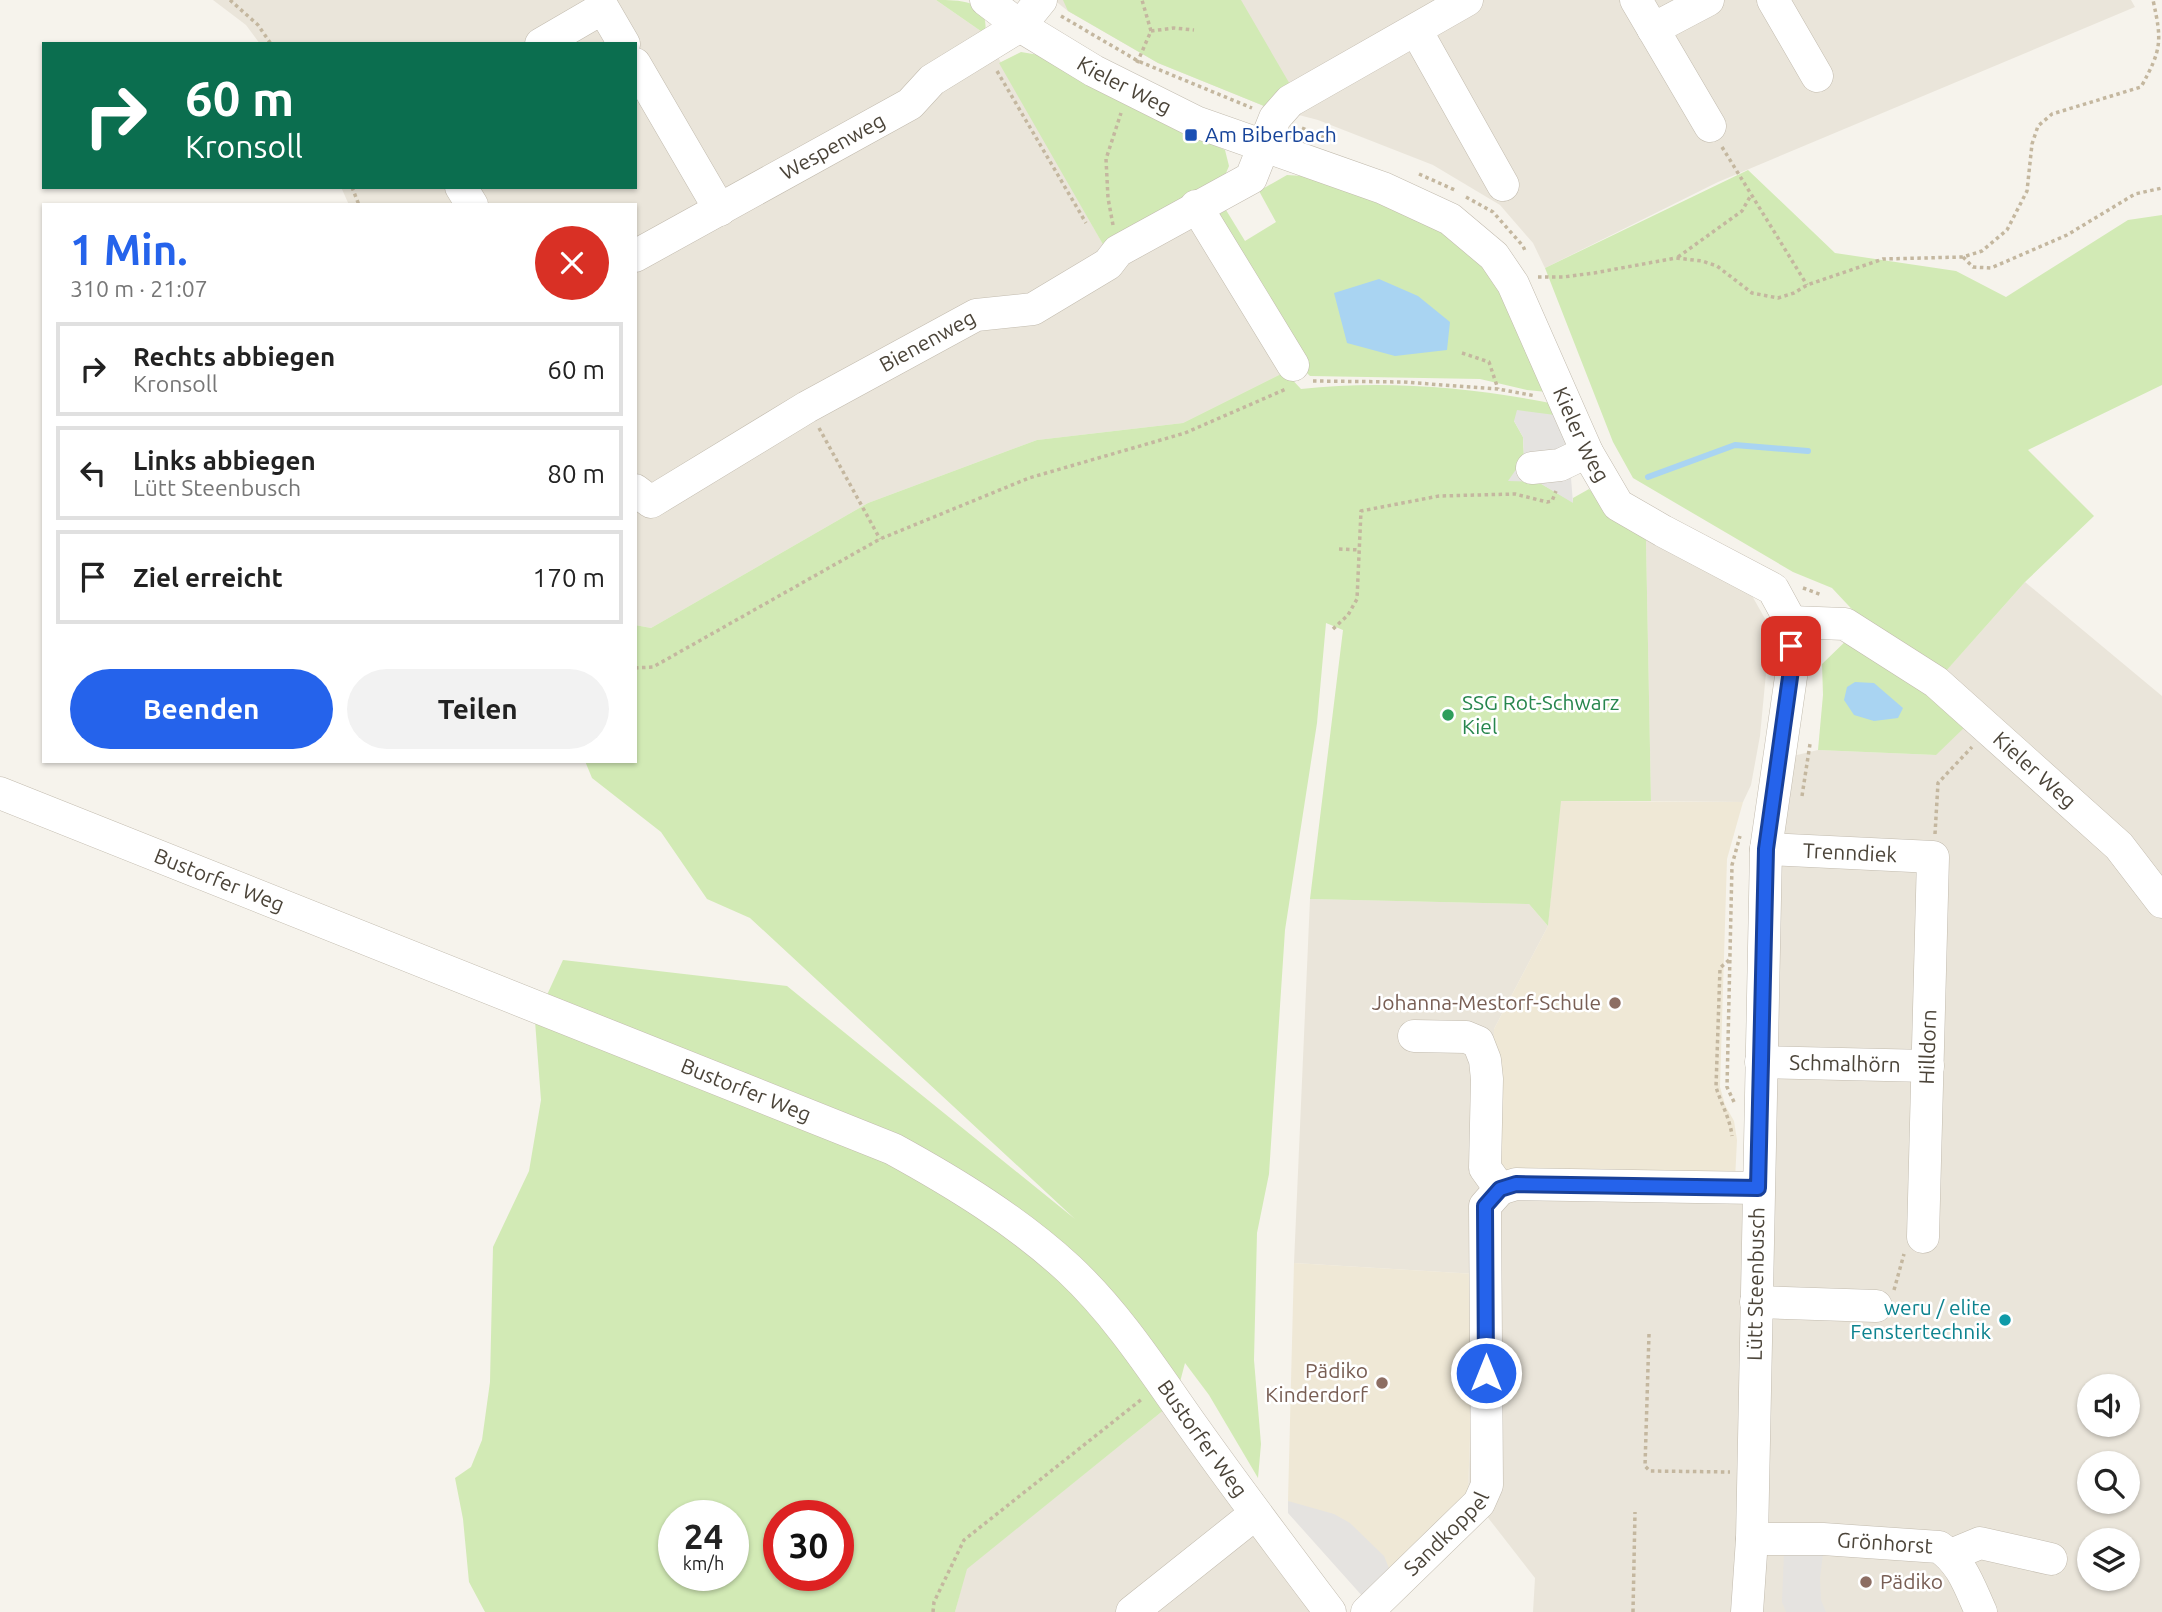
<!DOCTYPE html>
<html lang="de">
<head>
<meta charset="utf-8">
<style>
  :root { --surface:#fff; --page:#f2f2f2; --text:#222; --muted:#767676; --line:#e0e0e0; --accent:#2563eb }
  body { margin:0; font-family:Ubuntu,sans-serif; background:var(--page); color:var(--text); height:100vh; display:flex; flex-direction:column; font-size:26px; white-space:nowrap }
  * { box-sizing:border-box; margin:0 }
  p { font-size:23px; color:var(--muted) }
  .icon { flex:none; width:38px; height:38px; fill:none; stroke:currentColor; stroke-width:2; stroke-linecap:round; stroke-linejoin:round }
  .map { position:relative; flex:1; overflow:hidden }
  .side { position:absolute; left:42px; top:203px; width:595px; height:560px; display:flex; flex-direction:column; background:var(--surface); border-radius:0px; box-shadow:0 2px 5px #0004 }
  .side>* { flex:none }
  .top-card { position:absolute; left:42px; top:42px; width:595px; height:147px; border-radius:0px; box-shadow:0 2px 5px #0004; background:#0b6e4f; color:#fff; overflow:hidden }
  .fabs { position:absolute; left:2077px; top:1374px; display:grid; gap:14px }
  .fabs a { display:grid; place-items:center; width:63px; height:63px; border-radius:50%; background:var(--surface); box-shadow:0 2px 5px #0004; font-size:35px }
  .speed { position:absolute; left:658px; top:1500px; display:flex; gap:14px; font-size:35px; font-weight:700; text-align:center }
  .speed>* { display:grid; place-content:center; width:91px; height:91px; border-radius:50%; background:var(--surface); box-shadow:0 2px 5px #0004; line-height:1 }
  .speed small { font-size:18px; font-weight:400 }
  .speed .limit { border:10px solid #d22; background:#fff; color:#111 }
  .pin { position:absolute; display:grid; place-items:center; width:60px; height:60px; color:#fff; margin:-30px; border-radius:14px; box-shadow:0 4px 10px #0006 }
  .me { position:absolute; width:77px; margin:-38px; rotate:0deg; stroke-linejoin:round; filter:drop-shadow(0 0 5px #0008) }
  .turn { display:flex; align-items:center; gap:24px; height:147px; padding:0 28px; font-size:32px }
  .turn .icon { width:91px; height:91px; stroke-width:2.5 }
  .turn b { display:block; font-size:49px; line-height:60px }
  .round { display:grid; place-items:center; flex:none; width:74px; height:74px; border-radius:37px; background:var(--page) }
  .summary { display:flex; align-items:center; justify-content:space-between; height:119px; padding:0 28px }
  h1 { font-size:42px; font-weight:700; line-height:52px; color:var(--accent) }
  .action { display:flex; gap:14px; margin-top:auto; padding:14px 28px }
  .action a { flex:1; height:80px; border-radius:42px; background:var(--accent); color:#fff; font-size:28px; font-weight:700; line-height:80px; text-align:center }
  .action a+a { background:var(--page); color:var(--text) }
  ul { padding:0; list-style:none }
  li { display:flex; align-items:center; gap:21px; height:94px; margin:0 14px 10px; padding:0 14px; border:4px solid var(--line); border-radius:0px }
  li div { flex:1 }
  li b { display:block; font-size:26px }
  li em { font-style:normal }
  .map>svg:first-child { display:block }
</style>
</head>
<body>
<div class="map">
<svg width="2162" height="1612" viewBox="0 0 2162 1612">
  <rect width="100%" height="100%" fill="#f6f3ec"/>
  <path fill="#eae5da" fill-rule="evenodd" d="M213 0H936L985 34 1105 248 1201 195 1299 365 1183 423 1037 440 868 503 651 628 635 625V205H349L341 187H635V44H260L246 25Z
    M1054 0H2131L2135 7 1718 182 1545 268 1533 243 1500 205 1433 165 1318 120 1264 106 1158 63 1068 11Z
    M1646 540 1751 594 1768 624 1766 673 1760 736 1751 785 1743 802 1651 801Z
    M2025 582 2162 696V1612H1533L1535 1578 1468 1492 1476 1274 1294 1263 1310 899 1529 904 1548 926 1494 1029 1757 1188 1780 759 1818 750 1936 755V682ZM2090 1386H2128V1424H2090ZM2090 1463H2128V1502H2090ZM2090 1540H2128V1578H2090Z
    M1175 1401 1330 1612H955L966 1569Z"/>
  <path fill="#efe8d6" d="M1560 801 1743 802 1727 859 1720 1087 1725 1105 1734 1121 1737 1140 1735 1180 1491 1171 1494 1029 1548 926Z
    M1294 1263 1476 1274 1468 1492 1391 1573 1288 1501Z"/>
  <path fill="#d2eab5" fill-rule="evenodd" d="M936 0C962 0 990 0 985 34Z
    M1063 0H1241L1291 86 1264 106 1158 63 1068 11Z
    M1021 52 1039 55 1135 109 1225 150 1229 166 1224 178 1105 248 999 63Z
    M1748 170 1835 253 1956 271 2006 297 2128 220 2162 215V385L2028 450 2094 516 2025 582 1946 671 1862 620 1832 588 1793 572 1633 478 1613 442 1545 268Z
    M1287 175 1319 177 1444 227 1504 283 1547 392 1527 390 1480 379 1310 376 1299 365 1213 218 1226 210 1245 241 1276 222 1259 191Z
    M1285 372 1301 389C1384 380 1468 387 1550 403L1555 415 1514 421 1523 437 1524 458 1538 482 1573 502V498L1589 489 1609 510 1646 540 1651 801H1561L1548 926 1529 904 1310 899 1343 630 1326 623 1317 723 1285 930 1269 1174 1257 1233 1254 1360 1261 1444 1258 1478 1209 1395 1185 1363 1175 1401 967 1569 955 1612H485L469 1582 463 1519 455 1478 471 1467 482 1440 490 1382 493 1247 529 1171 541 1100 535 1021 563 960 787 986 1075 1219 750 918 707 899 661 832 592 778 585 761H635V625L651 628 868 503 1037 440 1183 423ZM674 1516H733V1575H674ZM779 1516H838V1575H779Z
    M1850 637 1969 723 1936 755 1818 750 1823 695 1822 664Z"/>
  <path fill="#e5e3e0" d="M1517 410 1555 415 1579 471 1571 478 1573 503 1538 482 1508 481 1524 458 1523 437 1514 421Z
    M1288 1501 1334 1514 1350 1523 1384 1556 1391 1573 1364 1598 1288 1513Z
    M1784 1553H1823L1820 1578 1821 1600 1826 1612H1786L1782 1602Z"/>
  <path fill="#a9d4f2" d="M1379 279 1418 296 1450 322 1447 350 1395 356 1347 343 1334 293Z
    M1855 682 1874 683 1903 708 1898 718 1874 721 1854 715 1844 700 1847 687Z"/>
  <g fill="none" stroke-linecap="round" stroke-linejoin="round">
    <path stroke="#a9d4f2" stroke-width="6" d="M1648 477 1735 445 1808 451"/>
    <g stroke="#c2bbae" stroke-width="33">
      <g id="minor">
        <path id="s1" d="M986 0 1020 26 1094 71 1196 122 1383 188 1450 219 1494 256 1513 284 1587 452 1618 505 1663 531 1773 589 1791 622 1792 670 1766 849 1752 1539 1747 1612"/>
        <path d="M1636 0 1710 126"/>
        <path d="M1773 0 1817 76"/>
        <path d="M1653 29 1708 0"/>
        <path d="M1416 30 1503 185"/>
        <path d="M541 44 603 8 624 44"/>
        <path d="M635 64 720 210"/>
        <path d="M461 187 472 205"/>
        <path d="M1196 206 1293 365"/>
        <path id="s2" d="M635 256 910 104 932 80 1020 26 1041 0"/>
        <path d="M1532 468 1560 465 1587 452"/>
        <path id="s3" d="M635 490 651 502 807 407 976 315 1033 309 1108 264 1118 251 1251 178 1275 118 1290 101 1467 0"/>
        <path id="s4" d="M1791 622 1845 624 1936 682 2119 846 2162 902"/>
        <path id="s5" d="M0 793 893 1149C955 1183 1017 1221 1069 1269 1119 1316 1155 1373 1194 1428 1238 1490 1284 1551 1330 1612"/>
        <path id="s6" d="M1766 849 1933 857 1923 1237"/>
        <path d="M1414 1036 1466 1037 1478 1042 1485 1060 1487 1079 1485 1168 1500 1189"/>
        <path id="s7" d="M1761 1062 1928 1066"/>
        <path d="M1500 1189 1516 1184 1758 1188"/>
        <path d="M1756 1302 1876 1306"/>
        <path id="s8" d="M1752 1539H1823L1939 1547C1962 1562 1970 1588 1981 1612"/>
        <path d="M1951 1555 1980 1543 2051 1559"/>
        <path d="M1132 1612 1255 1514"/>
        <path id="s9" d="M1367 1612 1479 1503 1487 1485 1485 1206 1500 1189"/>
      </g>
    </g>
    <path stroke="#c4b79f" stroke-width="3.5" stroke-dasharray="3.5 3.5" stroke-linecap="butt" d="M230 0 258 25 271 44
      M1061 16 1138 61 1252 108
      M1151 31 1174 28 1194 30
      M1137 63 1151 31 1142 0
      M997 71 1086 223
      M1302 128 1337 142
      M1722 147 1807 285
      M1419 174 1457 191
      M352 187 359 205
      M1466 197 1493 212 1523 246 1526 253
      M1113 225 1108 198 1106 159 1121 113
      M1678 257 1742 211 1751 195
      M1963 257 1973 267 1991 268 2067 235 2135 194 2162 188
      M1538 277H1563L1594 273 1676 258 1702 261 1717 266 1752 293 1778 298 1794 293 1807 285 1883 259 1963 257 1982 251 2007 230 2027 191 2032 144 2038 126 2052 114 2141 87C2162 49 2162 41 2153 0
      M1462 353 1489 362 1498 389
      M1313 381 1403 382 1498 389 1536 396
      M819 428 880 539
      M1339 549 1360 550
      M1803 588 1822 595
      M1333 629 1348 615 1357 599 1361 511 1439 496 1515 494 1547 502 1552 501 1556 491
      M635 668 653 667 880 539 1029 478 1185 433 1286 389
      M1802 796 1810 744
      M1935 834 1938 783 1972 747
      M1729 960 1720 968 1716 1087C1721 1104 1730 1118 1732 1136
      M1734 1102 1727 1087 1732 865 1740 836
      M1894 1290 1904 1254
      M1649 1334 1645 1466 1650 1471 1730 1472
      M933 1612 934 1602 964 1540 1142 1399
      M1633 1612 1635 1512"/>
    <use href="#minor" stroke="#fff" stroke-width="32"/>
  </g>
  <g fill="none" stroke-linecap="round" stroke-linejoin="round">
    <g stroke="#184099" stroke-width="18">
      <path id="route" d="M1486 1373 1485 1206 1500 1189 1516 1184 1758 1188 1766 849 1791 670V646"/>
    </g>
    <use href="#route" stroke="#2563eb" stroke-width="12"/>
  </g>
  <rect fill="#1a4fb4" stroke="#fff" stroke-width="2.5" x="1184" y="128" width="14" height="14" rx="3.5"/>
  <circle fill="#2e9e5b" stroke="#fff" stroke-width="2.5" cx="1448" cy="715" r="7"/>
  <g fill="#8d6e63" stroke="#fff" stroke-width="2.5">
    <circle cx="1615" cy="1003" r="7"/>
    <circle cx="1382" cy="1383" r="7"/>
    <circle cx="1866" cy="1582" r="7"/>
  </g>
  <circle fill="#0f9aa8" stroke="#fff" stroke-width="2.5" cx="2005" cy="1320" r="7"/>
  <g text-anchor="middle" stroke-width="5" stroke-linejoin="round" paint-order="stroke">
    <g font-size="21" fill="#4b4439" stroke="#fff">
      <text dy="7" stroke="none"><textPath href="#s1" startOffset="163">Kieler Weg</textPath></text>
      <text dy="7" stroke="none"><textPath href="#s2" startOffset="226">Wespenweg</textPath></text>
      <text dy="7" stroke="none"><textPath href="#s3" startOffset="340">Bienenweg</textPath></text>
      <text dy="7" stroke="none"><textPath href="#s1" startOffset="772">Kieler Weg</textPath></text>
      <text dy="7" stroke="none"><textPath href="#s4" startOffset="294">Kieler Weg</textPath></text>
      <text dy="7" stroke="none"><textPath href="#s6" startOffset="84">Trenndiek</textPath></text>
      <text dy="7" stroke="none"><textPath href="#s5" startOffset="236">Bustorfer Weg</textPath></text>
      <text transform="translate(1928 1047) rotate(-88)" y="7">Hilldorn</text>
      <text dy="7" stroke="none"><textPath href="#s7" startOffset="84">Schmalhörn</textPath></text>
      <text dy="7" stroke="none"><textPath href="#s5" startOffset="803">Bustorfer Weg</textPath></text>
      <text transform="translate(1756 1284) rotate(-89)" y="7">Lütt Steenbusch</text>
      <text dy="7" stroke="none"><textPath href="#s5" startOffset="1391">Bustorfer Weg</textPath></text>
      <text dy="7" stroke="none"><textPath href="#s9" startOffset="112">Sandkoppel</textPath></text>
      <text dy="7" stroke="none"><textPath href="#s8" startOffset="133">Grönhorst</textPath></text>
    </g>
    <g font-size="21" fill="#164399" stroke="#fff" text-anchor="start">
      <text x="1205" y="142">Am Biberbach</text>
    </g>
    <g font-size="21" fill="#27864d" stroke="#fff" text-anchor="start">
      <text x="1462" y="710">SSG Rot-Schwarz<tspan x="1462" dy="24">Kiel</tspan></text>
    </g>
    <g font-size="21" fill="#785e54" stroke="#fff" text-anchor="end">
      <text x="1601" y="1010">Johanna-Mestorf-Schule</text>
      <text x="1368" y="1378">Pädiko<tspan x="1368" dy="24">Kinderdorf</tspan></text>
      <text x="1880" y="1589" text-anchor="start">Pädiko</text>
    </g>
    <g font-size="21" fill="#0d838f" stroke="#fff" text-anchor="end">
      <text x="1991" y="1315">weru / elite<tspan x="1991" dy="24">Fenstertechnik</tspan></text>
    </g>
  </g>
</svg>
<div class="fabs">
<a><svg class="icon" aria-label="sound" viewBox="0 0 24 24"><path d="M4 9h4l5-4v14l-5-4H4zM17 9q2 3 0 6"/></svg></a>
<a><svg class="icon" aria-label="search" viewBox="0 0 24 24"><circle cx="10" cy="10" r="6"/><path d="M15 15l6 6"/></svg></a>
<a><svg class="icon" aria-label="layers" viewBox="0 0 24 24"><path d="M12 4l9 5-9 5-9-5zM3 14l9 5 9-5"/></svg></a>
</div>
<div class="speed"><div>24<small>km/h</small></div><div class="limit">30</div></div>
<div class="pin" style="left:1791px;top:646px;background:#d93025"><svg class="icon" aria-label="arrive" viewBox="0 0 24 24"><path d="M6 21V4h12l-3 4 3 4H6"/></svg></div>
<svg class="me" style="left:1486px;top:1373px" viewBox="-20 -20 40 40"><circle r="17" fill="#2563eb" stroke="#fff" stroke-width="3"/><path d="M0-11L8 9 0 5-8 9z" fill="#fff"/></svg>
<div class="top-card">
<div class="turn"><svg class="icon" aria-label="right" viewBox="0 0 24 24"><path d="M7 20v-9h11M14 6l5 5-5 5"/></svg><div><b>60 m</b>Kronsoll</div></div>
</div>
<section class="side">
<div class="summary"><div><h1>1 Min.</h1><p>310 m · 21:07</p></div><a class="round" style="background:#d93025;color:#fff"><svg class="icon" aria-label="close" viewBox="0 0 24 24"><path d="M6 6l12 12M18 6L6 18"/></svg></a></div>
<ul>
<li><svg class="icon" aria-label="right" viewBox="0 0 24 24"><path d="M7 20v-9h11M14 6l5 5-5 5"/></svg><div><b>Rechts abbiegen</b><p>Kronsoll</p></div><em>60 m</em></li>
<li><svg class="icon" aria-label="left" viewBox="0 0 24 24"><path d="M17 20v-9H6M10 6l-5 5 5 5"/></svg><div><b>Links abbiegen</b><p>Lütt Steenbusch</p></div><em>80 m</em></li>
<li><svg class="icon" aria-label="arrive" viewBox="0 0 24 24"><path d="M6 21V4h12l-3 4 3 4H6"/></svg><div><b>Ziel erreicht</b></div><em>170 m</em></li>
</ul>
<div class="action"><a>Beenden</a><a>Teilen</a></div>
</section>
</div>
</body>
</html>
